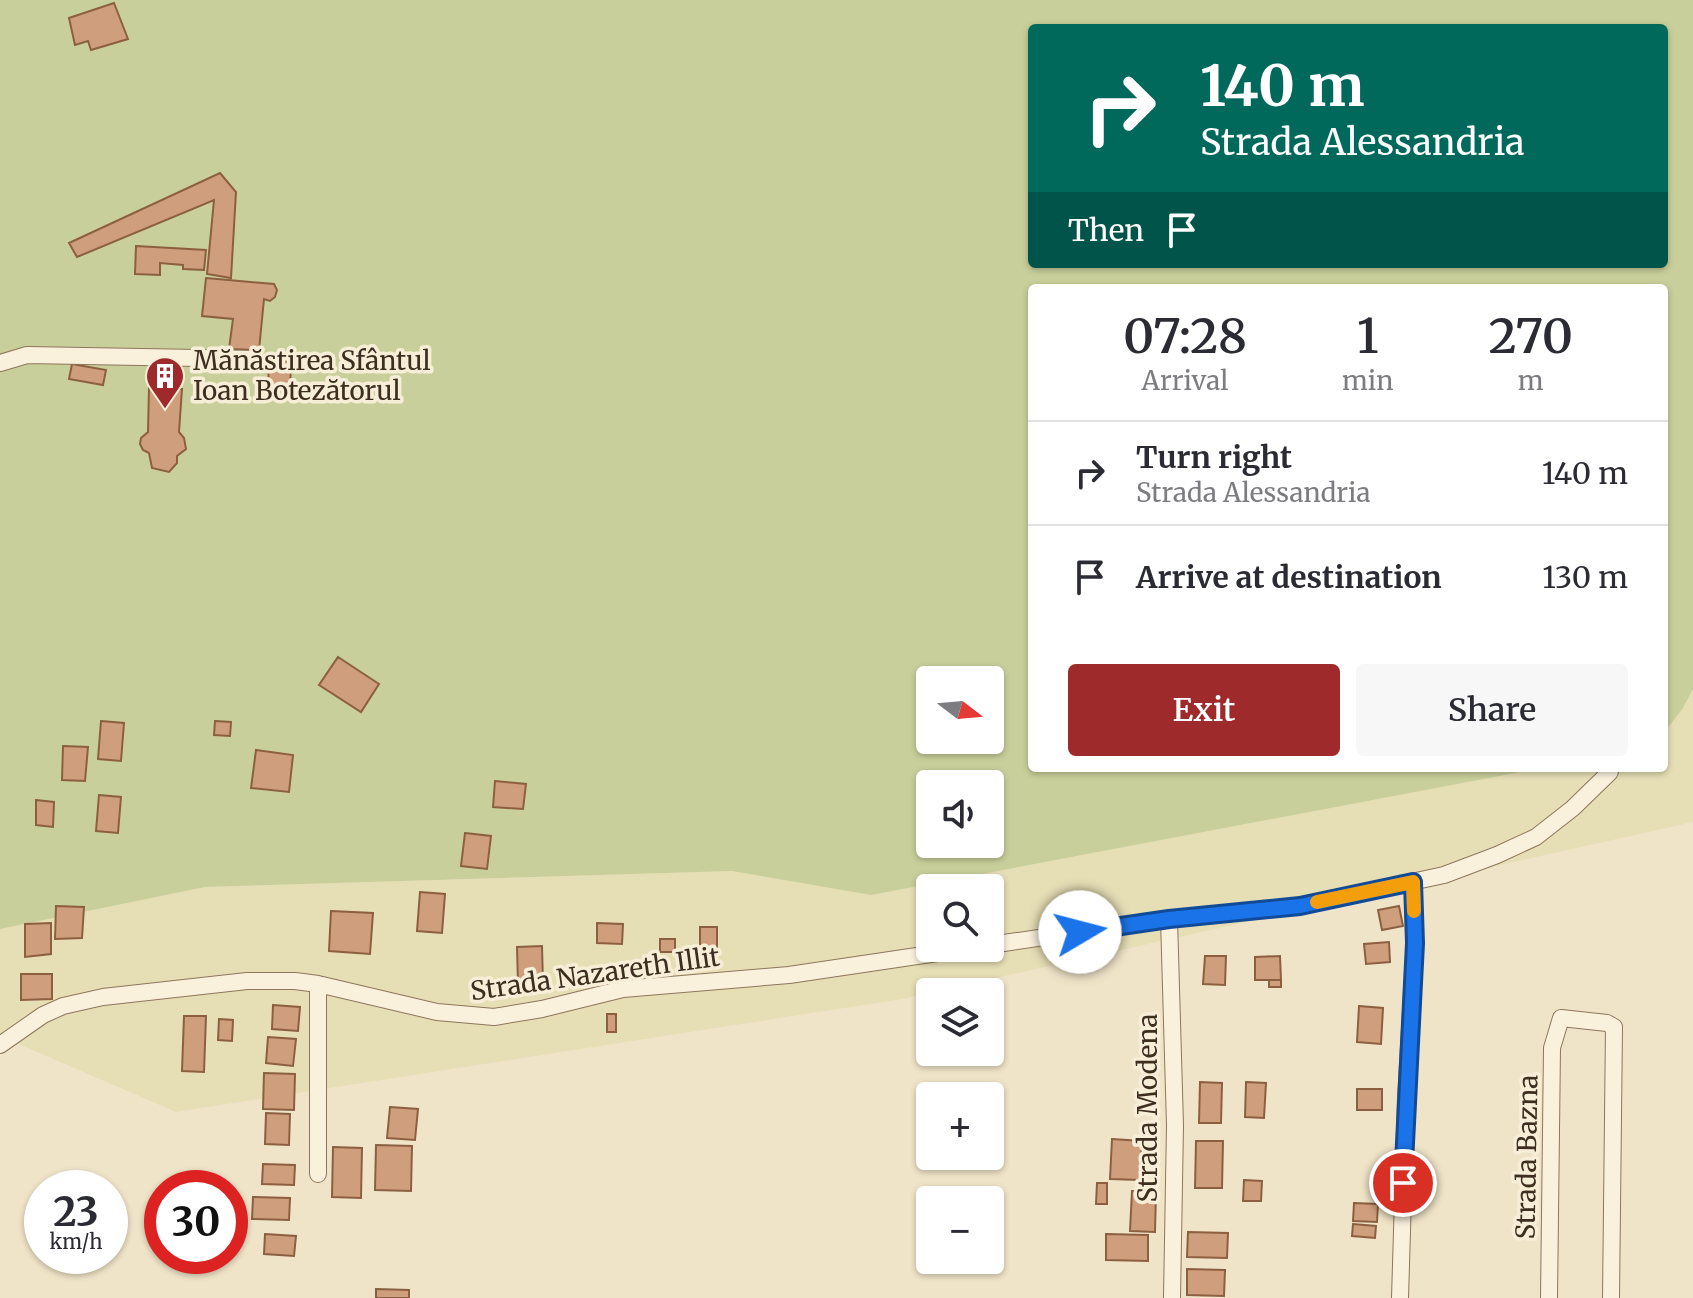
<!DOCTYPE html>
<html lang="en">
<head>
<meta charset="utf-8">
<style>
  :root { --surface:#fff; --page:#f7f7f7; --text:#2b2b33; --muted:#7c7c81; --line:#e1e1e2; --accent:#9e2a2b }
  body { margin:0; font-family:Merriweather,serif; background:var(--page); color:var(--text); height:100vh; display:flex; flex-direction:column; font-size:30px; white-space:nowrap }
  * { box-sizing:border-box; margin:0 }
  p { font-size:26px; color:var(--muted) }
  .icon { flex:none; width:44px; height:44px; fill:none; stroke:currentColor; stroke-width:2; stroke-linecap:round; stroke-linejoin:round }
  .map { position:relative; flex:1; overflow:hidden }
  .panel { position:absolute; left:1028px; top:284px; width:640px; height:488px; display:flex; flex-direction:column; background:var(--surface); border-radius:8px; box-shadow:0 2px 6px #0004 }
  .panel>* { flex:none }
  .top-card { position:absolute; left:1028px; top:24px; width:640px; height:244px; border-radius:8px; box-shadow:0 2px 6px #0004; background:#00695c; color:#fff; overflow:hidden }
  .needle { width:52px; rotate:106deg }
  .controls { position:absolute; left:916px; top:666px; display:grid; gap:16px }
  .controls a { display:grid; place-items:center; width:88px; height:88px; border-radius:8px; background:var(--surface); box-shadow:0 2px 6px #0004; font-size:40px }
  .speed { position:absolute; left:24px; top:1170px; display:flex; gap:16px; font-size:40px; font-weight:700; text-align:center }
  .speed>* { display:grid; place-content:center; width:104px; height:104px; border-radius:50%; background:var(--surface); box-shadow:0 2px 6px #0004; line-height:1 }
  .speed small { font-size:20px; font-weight:400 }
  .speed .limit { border:12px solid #d22; background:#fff; color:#111 }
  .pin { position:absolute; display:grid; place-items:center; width:68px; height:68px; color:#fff; margin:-34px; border:4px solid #fff; border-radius:50%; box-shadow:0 2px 8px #0007 }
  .me { position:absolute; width:88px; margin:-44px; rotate:82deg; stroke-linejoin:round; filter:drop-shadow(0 0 6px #0008) }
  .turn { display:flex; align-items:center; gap:28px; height:168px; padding:0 40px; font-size:36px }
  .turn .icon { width:104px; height:104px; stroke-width:2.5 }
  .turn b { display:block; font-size:56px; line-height:68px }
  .then { display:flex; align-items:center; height:76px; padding:0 40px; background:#0003; gap:16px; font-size:30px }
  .eta { display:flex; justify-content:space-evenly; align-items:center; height:136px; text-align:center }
  .eta b { font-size:48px; font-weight:600; line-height:56px }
  .cta { display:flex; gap:16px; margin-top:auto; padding:16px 40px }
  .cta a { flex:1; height:92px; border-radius:8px; background:var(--accent); color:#fff; font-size:32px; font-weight:600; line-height:92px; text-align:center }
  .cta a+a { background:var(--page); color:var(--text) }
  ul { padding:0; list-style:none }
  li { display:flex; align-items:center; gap:24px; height:104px; padding:0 40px; border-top:2px solid var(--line) }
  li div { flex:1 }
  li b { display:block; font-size:30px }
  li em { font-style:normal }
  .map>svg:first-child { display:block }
</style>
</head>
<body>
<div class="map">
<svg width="1693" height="1298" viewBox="0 0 1693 1298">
  <rect width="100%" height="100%" fill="#f0e4c8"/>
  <path fill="#e6deb5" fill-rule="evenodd" d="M1693 689V822L902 999 176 1112 0 1036V929L205 887 732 871 871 895 1542 768H1664V733L1683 708ZM930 888H990V948H930Z"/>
  <path fill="#c9cf9b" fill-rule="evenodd" d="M0 0H1693V689L1683 708 1664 733V288H1032V768H1542L871 895 732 871 205 887 0 929ZM1032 28H1664V264H1032ZM930 680H990V740H930ZM930 784H990V844H930Z"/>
  <path fill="#cf9f7d" stroke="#8d5f41" stroke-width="2" d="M114 3 128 39 91 50 88 41 75 45 69 18Z
    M220 173 236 192 231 278 207 274 214 200 77 257 69 243Z
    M136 246 206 250 204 270 183 269V265L160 263V275L135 274Z
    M206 278 274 284 277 290 275 297 270 301 264 299 259 350 229 349 233 319 202 316Z
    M269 361 291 362 290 392 268 391Z
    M72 364 106 370 103 385 69 379Z
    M149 388 182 389 179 432 184 438 186 449 177 456V463L169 472 152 468 149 453 143 450 140 444 141 438 148 432Z
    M338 657 379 684 361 712 319 685Z
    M101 721 124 723 121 761 98 759Z
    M215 721 231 722 230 736 214 735Z
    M63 746 88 747 85 781 62 780Z
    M256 750 293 755 289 792 251 788Z
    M495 781 526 784 523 809 493 807Z
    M99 795 121 797 118 833 96 831Z
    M36 800 54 802 53 827 36 825Z
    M465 833 491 836 487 869 461 866Z
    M420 892 445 894 442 933 417 931Z
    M56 906 84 907 82 938 55 939Z
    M1399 906 1403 926 1382 930 1378 910Z
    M331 911 373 913 370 954 329 951Z
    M51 923V954L25 957V924Z
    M597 923 623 924 622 944 597 943Z
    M700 927H717V953H700Z
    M660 939H675V952H660Z
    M1389 942 1390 962 1366 964 1364 944Z
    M542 946 543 983 518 984 517 947Z
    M1205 956H1226L1225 985 1203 984Z
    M1280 956 1281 980H1255V957Z
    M21 974H52V999L21 1000Z
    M1269 980H1281V987H1269Z
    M273 1005 300 1007 298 1031 272 1029Z
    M1359 1006 1383 1008 1381 1044 1357 1042Z
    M607 1014H616V1032H607Z
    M184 1016H206L204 1072 182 1071Z
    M219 1019 233 1020 232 1041 218 1040Z
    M268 1037 296 1039 293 1066 266 1063Z
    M264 1073 295 1074 294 1110 263 1109Z
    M1200 1082 1222 1083 1221 1123H1199Z
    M1246 1082 1266 1083 1264 1118 1245 1117Z
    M1357 1089H1382V1110H1357Z
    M390 1107 418 1109 415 1140 387 1138Z
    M266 1113 290 1114 289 1145 265 1144Z
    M1112 1139 1142 1141 1140 1180 1110 1179Z
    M1196 1141H1223L1222 1188H1195Z
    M376 1145 412 1146 411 1191 375 1190Z
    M333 1147 362 1148 361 1198 332 1197Z
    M263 1164 295 1165 294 1185 262 1184Z
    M1244 1180 1262 1181 1261 1201H1243Z
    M1097 1183H1107V1204H1096Z
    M1132 1191 1156 1192 1155 1232 1130 1231Z
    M253 1197 290 1198 289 1220 252 1219Z
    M1354 1203 1378 1204 1377 1222 1353 1221Z
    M1353 1224 1376 1226 1375 1238 1352 1236Z
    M1188 1232 1228 1233 1227 1258 1187 1257Z
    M265 1234 296 1236 294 1256 264 1254Z
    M1106 1234 1148 1235V1261L1106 1260Z
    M1187 1269 1225 1270 1224 1296 1187 1295Z
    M376 1289 409 1290V1298H376Z"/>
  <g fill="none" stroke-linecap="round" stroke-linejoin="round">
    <g stroke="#8d765c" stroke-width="18">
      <path id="minor" d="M0 363 27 355 256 359
        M1169 919 1175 1125 1172 1298
        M990 945 1169 919 1300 906 1444 875 1497 855 1536 837 1573 808 1610 772
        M0 1045 43 1015 63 1006 103 997 247 981H295L318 984 437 1012 494 1017 542 1009 623 989 789 975 971 948
        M318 1174V984
        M1400 1298 1406 1097 1415 943 1413 882
        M1549 1298 1552 1048 1561 1018 1607 1023 1614 1027 1611 1298"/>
    </g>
    <use href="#minor" stroke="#faf1dc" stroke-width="16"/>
  </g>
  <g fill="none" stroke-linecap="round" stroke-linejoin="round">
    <g stroke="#114b97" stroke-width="20">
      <path id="route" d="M1080 932 1169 919 1300 906 1413 882 1415 943 1403 1183"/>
    </g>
    <use href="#route" stroke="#1a73e8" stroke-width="14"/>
    <path stroke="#f59e0b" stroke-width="14" d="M1317 902 1413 882 1414 911"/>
  </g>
  <defs>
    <g id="building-pin" transform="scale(2)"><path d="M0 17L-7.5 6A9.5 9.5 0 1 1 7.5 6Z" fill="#9e2a2b" stroke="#f7eed8"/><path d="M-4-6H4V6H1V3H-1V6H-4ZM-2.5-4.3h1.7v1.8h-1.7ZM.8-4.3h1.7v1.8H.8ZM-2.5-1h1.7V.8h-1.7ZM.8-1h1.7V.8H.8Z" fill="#fff"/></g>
  </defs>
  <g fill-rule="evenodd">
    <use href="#building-pin" x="165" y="376"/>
  </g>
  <g text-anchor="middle" stroke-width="7" stroke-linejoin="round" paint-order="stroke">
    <g font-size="26" fill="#3d2e20" stroke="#f7eed8" text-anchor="start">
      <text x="193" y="370">Mănăstirea Sfântul<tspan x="193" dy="30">Ioan Botezătorul</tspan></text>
    </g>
    <g font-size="26" fill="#3d2e20" stroke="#f7eed8">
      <text transform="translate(595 974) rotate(-8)" y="9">Strada Nazareth Illit</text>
      <text transform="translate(1148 1108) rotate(-90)" y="9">Strada Modena</text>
      <text transform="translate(1527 1157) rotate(-89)" y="9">Strada Bazna</text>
    </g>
  </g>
</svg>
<div class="controls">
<a><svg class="needle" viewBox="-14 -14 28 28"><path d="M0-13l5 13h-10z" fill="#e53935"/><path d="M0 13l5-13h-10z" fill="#7c7c81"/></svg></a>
<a><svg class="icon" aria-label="sound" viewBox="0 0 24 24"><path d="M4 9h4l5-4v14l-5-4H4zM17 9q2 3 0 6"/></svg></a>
<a><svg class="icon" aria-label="search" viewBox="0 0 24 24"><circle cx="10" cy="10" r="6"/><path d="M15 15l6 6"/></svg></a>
<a><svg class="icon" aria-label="layers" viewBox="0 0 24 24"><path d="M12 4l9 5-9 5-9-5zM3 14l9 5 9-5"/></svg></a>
<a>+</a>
<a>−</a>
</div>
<div class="speed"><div>23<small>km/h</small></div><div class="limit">30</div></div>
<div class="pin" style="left:1403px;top:1183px;background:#d93025"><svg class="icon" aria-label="arrive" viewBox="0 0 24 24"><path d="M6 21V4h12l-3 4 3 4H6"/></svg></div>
<svg class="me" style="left:1080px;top:932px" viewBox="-20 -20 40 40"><circle r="19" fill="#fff"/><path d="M0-13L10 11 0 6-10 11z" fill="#1a73e8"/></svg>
<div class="top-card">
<div class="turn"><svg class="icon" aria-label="right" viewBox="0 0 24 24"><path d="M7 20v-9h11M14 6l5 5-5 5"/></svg><div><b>140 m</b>Strada Alessandria</div></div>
<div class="then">Then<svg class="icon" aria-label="arrive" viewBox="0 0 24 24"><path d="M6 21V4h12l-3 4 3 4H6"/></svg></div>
</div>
<section class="panel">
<div class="eta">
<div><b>07:28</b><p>Arrival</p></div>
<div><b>1</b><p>min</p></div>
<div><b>270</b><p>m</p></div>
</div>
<ul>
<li><svg class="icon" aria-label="right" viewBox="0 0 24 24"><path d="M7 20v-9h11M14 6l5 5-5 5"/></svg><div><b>Turn right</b><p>Strada Alessandria</p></div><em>140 m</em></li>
<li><svg class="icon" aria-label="arrive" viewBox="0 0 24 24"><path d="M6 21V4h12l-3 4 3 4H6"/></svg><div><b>Arrive at destination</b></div><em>130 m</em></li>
</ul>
<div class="cta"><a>Exit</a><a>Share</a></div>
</section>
</div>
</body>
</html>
